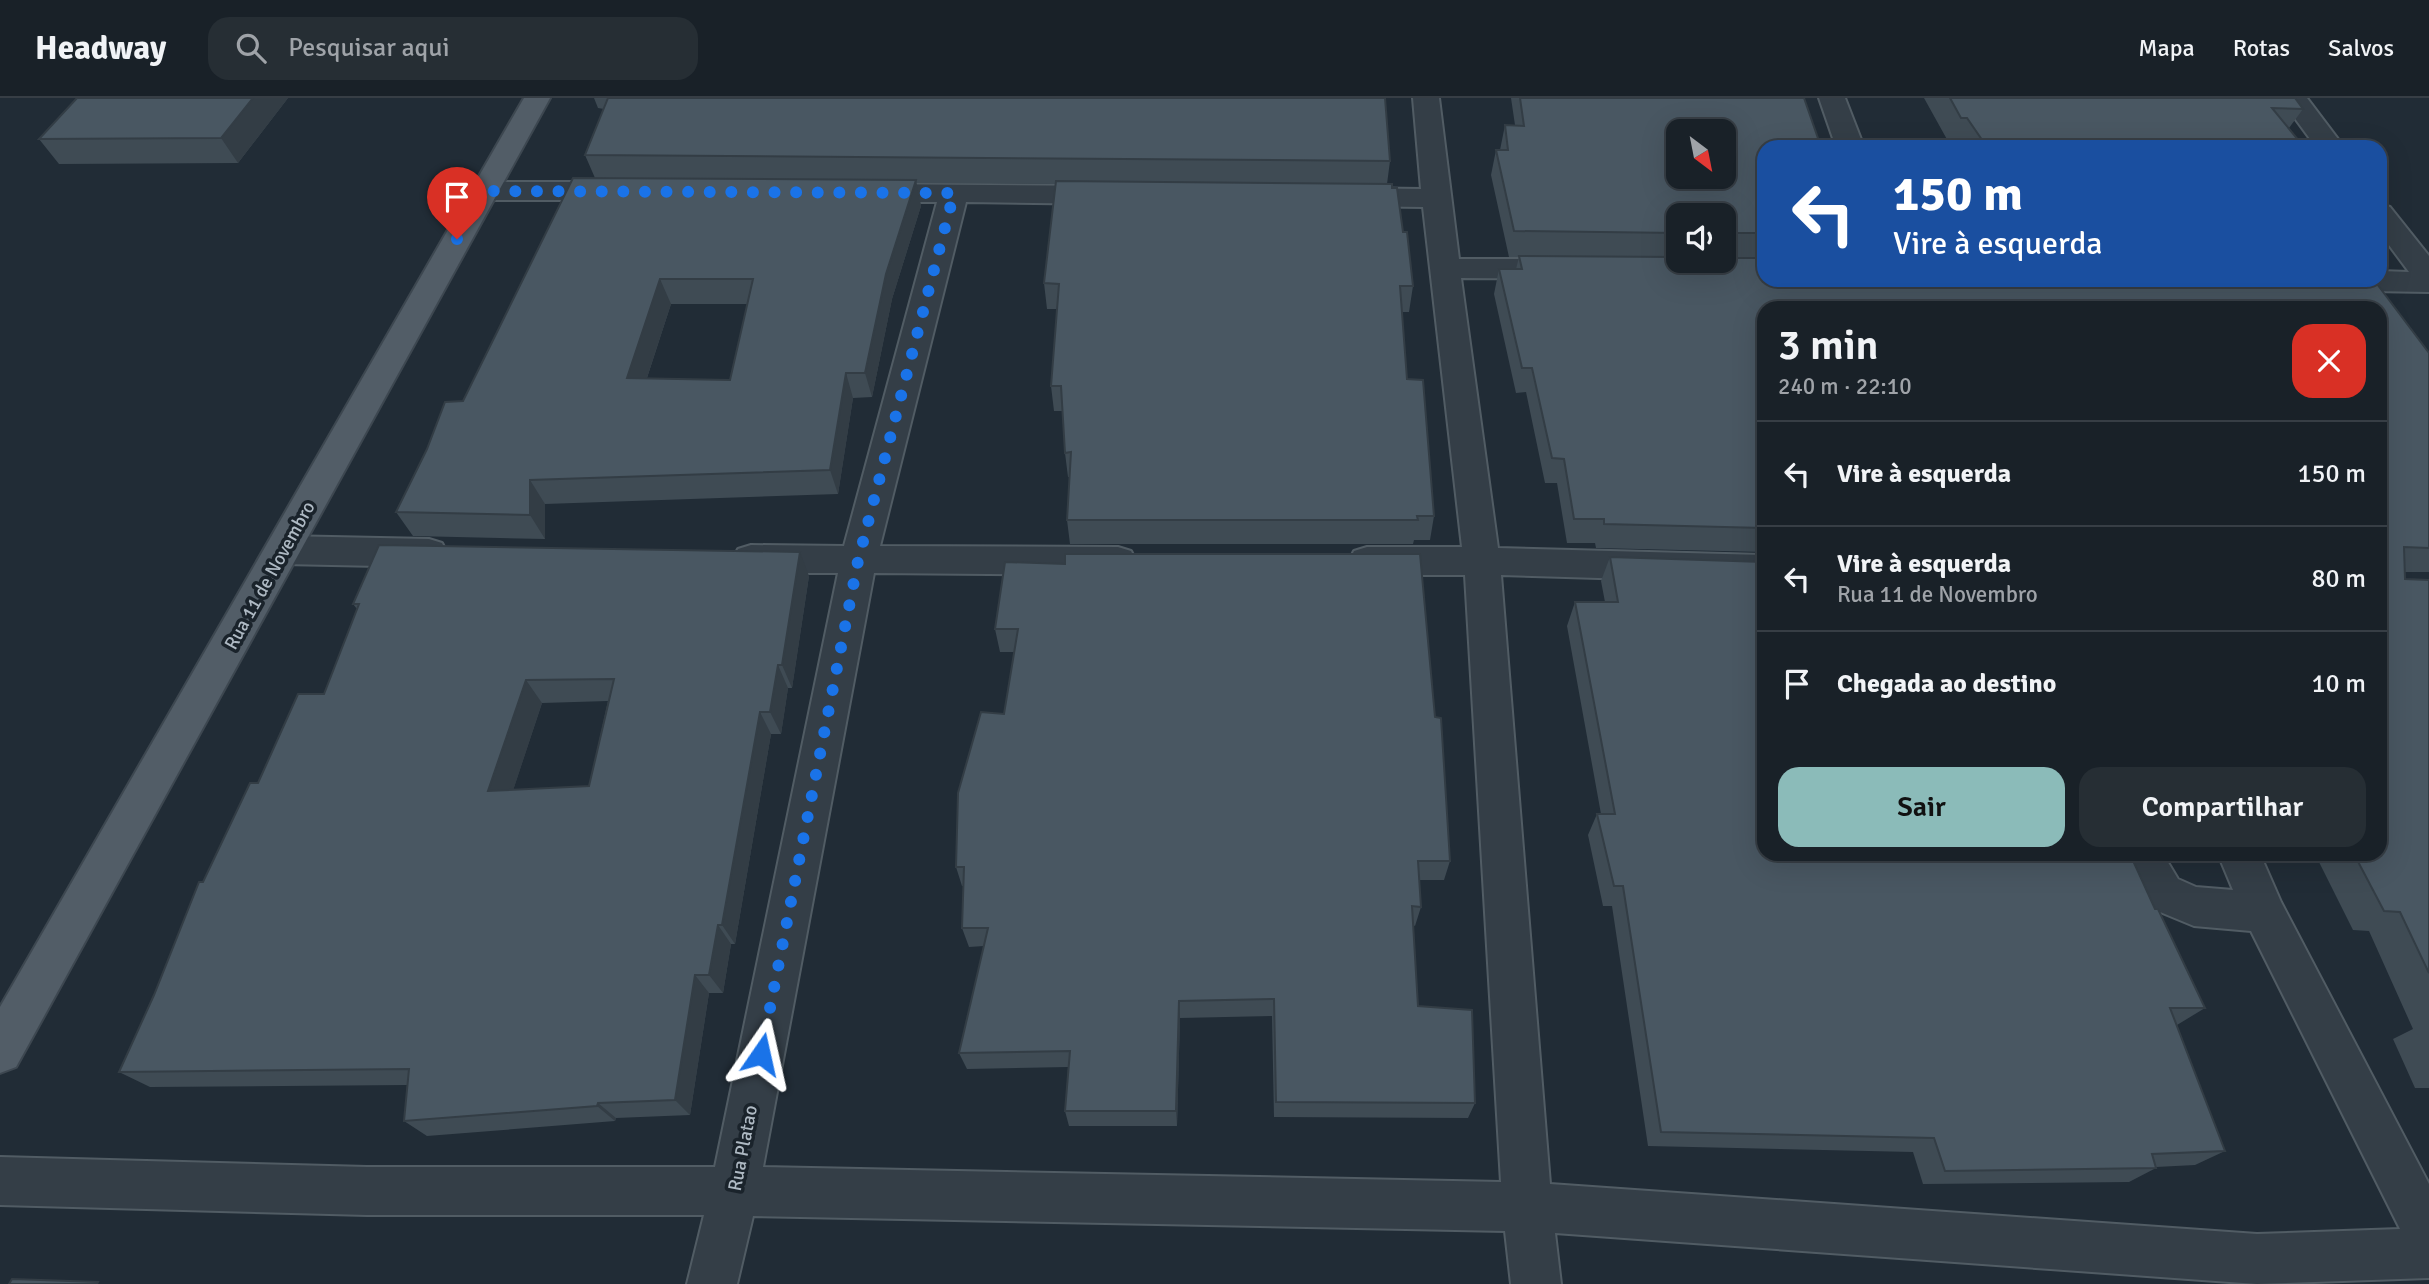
<!DOCTYPE html>
<html lang="pt">
<head>
<meta charset="utf-8">
<style>
  :root { --surface:#192128; --page:#262e34; --text:#f1f3f6; --muted:#9fa3a8; --line:#373e45; --accent:#8bbbb9 }
  body { margin:0; font-family:Signika,sans-serif; background:var(--page); color:var(--text); height:100vh; display:flex; flex-direction:column; font-size:26px; white-space:nowrap }
  * { box-sizing:border-box; margin:0 }
  p { font-size:23px; color:var(--muted) }
  .icon { flex:none; width:38px; height:38px; fill:none; stroke:currentColor; stroke-width:2; stroke-linecap:round; stroke-linejoin:round }
  .map { position:relative; flex:1; overflow:hidden }
  .sheet { position:absolute; left:1757px; top:203px; width:630px; height:560px; display:flex; flex-direction:column; background:var(--surface); border-radius:21px; box-shadow:0 7px 28px #0002,0 0 0 2px var(--line) }
  .sheet>* { flex:none }
  .top-card { position:absolute; left:1757px; top:42px; width:630px; height:147px; border-radius:21px; box-shadow:0 7px 28px #0002,0 0 0 2px var(--line); background:#1a4fa0; color:#fff; overflow:hidden }
  .needle { width:46px; rotate:148deg }
  .controls { position:absolute; left:1666px; top:21px; display:grid; gap:14px }
  .controls a { display:grid; place-items:center; width:70px; height:70px; border-radius:14px; background:var(--surface); box-shadow:0 7px 28px #0002,0 0 0 2px var(--line); font-size:35px }
  .pin { position:absolute; display:grid; place-items:center; width:60px; height:60px; color:#fff; margin:-72px -30px; border-radius:50% 50% 50% 0; rotate:-45deg; box-shadow:0 0 7px #0007 }
  .pin .icon { rotate:45deg }
  .me { position:absolute; width:77px; margin:-38px; rotate:11deg; stroke-linejoin:round; filter:drop-shadow(0 0 5px #0008) }
  .turn { display:flex; align-items:center; gap:24px; height:147px; padding:0 21px; font-size:32px }
  .turn .icon { width:91px; height:91px; stroke-width:2.5 }
  .turn b { display:block; font-size:49px; line-height:60px }
  .round { display:grid; place-items:center; flex:none; width:74px; height:74px; border-radius:21px; background:var(--page) }
  .overview { display:flex; align-items:center; justify-content:space-between; height:119px; padding:0 21px }
  h1 { font-size:42px; font-weight:600; line-height:52px }
  .primary-button { display:flex; gap:14px; margin-top:auto; padding:14px 21px }
  .primary-button a { flex:1; height:80px; border-radius:21px; background:var(--accent); color:#111; font-size:28px; font-weight:600; line-height:80px; text-align:center }
  .primary-button a+a { background:var(--page); color:var(--text) }
  ul { padding:0; list-style:none }
  li { display:flex; align-items:center; gap:21px; height:105px; padding:0 21px; border-top:2px solid var(--line) }
  li div { flex:1 }
  li b { display:block; font-size:26px }
  li em { font-style:normal }
  header { display:flex; align-items:center; gap:42px; box-sizing:border-box; height:98px; padding:0 35px; background:var(--surface); border-bottom:2px solid var(--line) }
  header strong { font-size:33px }
  nav { display:flex; gap:38px; margin-inline-start:auto; font-size:24px }
  .search { width:490px; height:63px; background:var(--page); display:flex; align-items:center; gap:18px; box-sizing:border-box; padding:0 24px; border-radius:21px; color:var(--muted); font-size:26px }
  .map>svg:first-child { display:block }
</style>
</head>
<body>
<header>
<strong>Headway</strong>
<div class="search"><svg class="icon" aria-label="search" viewBox="0 0 24 24"><circle cx="10" cy="10" r="6"/><path d="M15 15l6 6"/></svg>Pesquisar aqui</div>
<nav><a>Mapa</a><a>Rotas</a><a>Salvos</a></nav>
</header>
<div class="map">
<svg width="2429" height="1186" viewBox="0 0 2429 1186">
  <rect width="100%" height="100%" fill="#212c36"/>
  <g fill="none" stroke-linecap="round" stroke-linejoin="round">
    <g stroke="#515c64" stroke-width="4">
      <path id="minor" d="M1413 0H1439L1459 161H1569L1580 164 1584 171 1580 178 1569 181 1461 180 1498 450 1764 457V485L1501 477 1550 1086 2257 1136 2400 1131 2251 833 2194 828 2148 809 2119 756H2163L2178 781 2196 789 2233 792 2218 756H2260L2281 804 2429 1086V1180L2257 1186 1555 1135 1561 1186H1511L1505 1133 753 1118 737 1186H687L704 1117H367L0 1107V1059L367 1069H715L838 475H751L738 471 733 461 738 451 751 447 844 448 937 104H867L857 101 853 95 857 89 867 86 1108 88 1118 91 1122 97 1118 103 1108 106 966 104 880 448 1118 449 1131 453 1136 463 1131 473 1118 477 874 475 763 1069 1501 1084 1465 477H1367L1354 473 1349 463 1354 453 1367 449H1462L1423 109 1347 108 1337 105 1333 99 1337 93 1347 90 1421 91Z
        M1819 0H1845L1864 49H1836Z
        M2280 0H2307L2344 49H2316Z
        M484 84H618L628 87 632 93 628 99 618 102H484L474 99 470 93 474 87Z
        M2380 106 2390 109 2429 158V194L2310 192 2299 189 2295 182H2380V173L2409 174 2380 135Z
        M283 438 429 441 442 445 447 455 442 465 429 469 283 466 270 462 265 452 270 442Z"/>
    </g>
    <g stroke="#3d4750" stroke-width="4">
      <path id="major" d="M524 0H550L16 969 0 975V909Z"/>
    </g>
    <use href="#minor" fill="#343e47" fill-rule="evenodd"/>
    <use href="#major" fill="#525d67" fill-rule="evenodd"/>
  </g>
  <path fill="#3f4b54" fill-rule="evenodd" d="M288 0 238 65 59 66 39 41Z
    M594 0H1385L1390 63 1387 86 1403 134 1413 188 1409 214H1402L1407 281 1434 418 1430 442H1414L1413 446H1070L1067 422 1070 379H1068L1065 355 1062 313H1054L1051 288 1057 211H1047L1044 185 1056 86 916 85 921 108 892 201 872 299 853 300 838 396 545 406V441L413 438 396 414 463 303 595 80 585 57 604 11 598 10ZM671 206H747L730 282 647 280Z
    M1511 0H1804L1819 43 1822 49H1764V182H2374L2429 255V474H2405V481L2429 482V990H2415L2393 941 2413 931 2369 833 2353 832 2315 756H2380V210H1764V454L1596 450 1595 445H1567L1557 385H1545L1526 294 1516 295 1494 196 1499 171H1516L1519 159H1509L1491 77 1496 52H1500L1505 27H1515ZM1678 33H1724V79H1678ZM1678 117H1724V163H1678Z
    M1924 0H2295L2303 11 2289 30 2304 49H1956L1954 45H1949Z
    M1610 459 2155 811 2205 910 2177 927 2225 1053 2195 1067 2156 1069V1070L2129 1084 1923 1086 1913 1054 1648 1048 1612 808H1603L1588 737 1597 716H1601L1567 528 1575 504H1605L1601 483Z
    M1005 464 1435 619 1450 763 1444 782H1419L1421 809 1415 828 1413 827 1418 908 1475 1005 1468 1020 1274 1019 1272 918 1180 920 1177 1028H1069L1065 1013 1068 969 967 971 959 955 984 848 969 849 962 830 964 788H962L956 769 1004 616 1014 554H1000L995 531Z
    M809 478 792 590H788L781 636H771L735 846H731L723 895H709L690 1017 616 1020 615 1023 427 1038 404 1023 407 987 150 989 119 974 154 897 258 685 324 596 357 511 353 506ZM608 603 589 688 513 692 542 605Z"/>
  <path fill="#333d45" d="M253 0H288L238 65 221 40Z
    M916 82 921 108 892 201 872 299 865 275 886 176Z
    M660 181 671 206 639 304 627 280Z
    M846 275 853 300 838 396 830 372Z
    M530 382 545 406V441L530 417Z
    M800 454 809 478 792 590 782 567Z
    M778 567 788 590 781 636 770 614Z
    M526 582 542 605 506 714 488 693Z
    M760 614 771 636 735 846 722 827Z
    M718 827 731 846 723 895 709 877Z
    M695 877 709 895 690 1017 675 1002Z
    M1179 903 1180 920 1177 1028 1176 1013Z
    M598 1005 616 1020 615 1023 597 1008Z"/>
  <path fill="#495762" stroke="#333d45" stroke-width="2" fill-rule="evenodd" d="M77 0H253L221 40 39 41Z
    M608 0H1385L1390 63 585 57Z
    M1520 0H1804L1819 43 1822 49H1764V135H1724V117H1678V135L1514 133 1496 52H1508L1505 27 1524 28ZM1678 33H1724V79H1678Z
    M1950 0H2295L2303 11 2272 10 2304 49H1987L1967 20H1961Z
    M573 80 916 82 886 176 865 275H846L830 372 530 382V417L396 414 427 351 445 304 463 303ZM660 181H753L730 282 627 280Z
    M1056 83 1392 86V90H1397L1403 134H1407L1413 188H1400L1407 281 1423 282 1434 418H1417L1418 422H1067L1071 354 1065 355 1061 288H1051L1059 186 1044 185Z
    M1519 158 1678 159V163H1724V160H1764V182H2374L2429 255V450L2404 449 2405 481 2429 482V875L2400 814 2384 813 2354 756H2380V722H2384L2380 714V210H1764V430L1604 426V421H1574L1564 361 1552 360 1532 270H1522L1499 171H1522Z
    M379 447 800 454 782 567H778L770 614H760L722 827H718L709 877H695L675 1002 598 1005 597 1008 404 1023 409 971 119 974 154 897 199 784H203L250 685H258L298 596H324L359 506H353ZM614 581 589 688 488 693 526 582Z
    M1065 456H1420L1435 619 1441 620 1450 763H1418L1421 809 1412 808 1418 908 1472 912 1475 1005 1276 1004 1274 901 1179 903 1176 1013H1065L1070 953 959 955 988 830H962L964 769H956L958 695 981 614 1004 616 1018 531H995L1005 464 1065 466Z
    M1610 459 1764 464V756H2130L2155 811H2158L2205 910H2170L2225 1053 2152 1056 2156 1070 1945 1073 1934 1040 1661 1034 1623 788H1614L1597 716H1615L1575 504H1618Z
    M12 1181 98 1184 97 1186H9Z"/>
  <g fill="none" stroke-linecap="round" stroke-linejoin="round">
    <path stroke="#1a73e8" stroke-width="12" stroke-dasharray="0 21.6" d="M457 141 484 93 954 95 858 463 761 956"/>
  </g>
  <g text-anchor="middle" stroke-width="7" stroke-linejoin="round" paint-order="stroke">
    <g font-size="19" fill="#aeb9c3" stroke="#1a232b">
      <text transform="translate(269 477) rotate(-61)" y="7">Rua 11 de Novembro</text>
      <text transform="translate(742 1050) rotate(-79)" y="7">Rua Platao</text>
    </g>
  </g>
</svg>
<div class="controls">
<a><svg class="needle" viewBox="-14 -14 28 28"><path d="M0-13l5 13h-10z" fill="#e53935"/><path d="M0 13l5-13h-10z" fill="#9fa3a8"/></svg></a>
<a><svg class="icon" aria-label="sound" viewBox="0 0 24 24"><path d="M4 9h4l5-4v14l-5-4H4zM17 9q2 3 0 6"/></svg></a>
</div>
<div class="pin" style="left:457px;top:141px;background:#d93025"><svg class="icon" aria-label="arrive" viewBox="0 0 24 24"><path d="M6 21V4h12l-3 4 3 4H6"/></svg></div>
<svg class="me" style="left:761px;top:956px" viewBox="-20 -20 40 40"><path d="M0-17L14 15 0 8-14 15z" fill="#1a73e8" stroke="#fff" stroke-width="4"/></svg>
<div class="top-card">
<div class="turn"><svg class="icon" aria-label="left" viewBox="0 0 24 24"><path d="M17 20v-9H6M10 6l-5 5 5 5"/></svg><div><b>150 m</b>Vire à esquerda</div></div>
</div>
<section class="sheet">
<div class="overview"><div><h1>3 min</h1><p>240 m · 22:10</p></div><a class="round" style="background:#d93025;color:#fff"><svg class="icon" aria-label="close" viewBox="0 0 24 24"><path d="M6 6l12 12M18 6L6 18"/></svg></a></div>
<ul>
<li><svg class="icon" aria-label="left" viewBox="0 0 24 24"><path d="M17 20v-9H6M10 6l-5 5 5 5"/></svg><div><b>Vire à esquerda</b></div><em>150 m</em></li>
<li><svg class="icon" aria-label="left" viewBox="0 0 24 24"><path d="M17 20v-9H6M10 6l-5 5 5 5"/></svg><div><b>Vire à esquerda</b><p>Rua 11 de Novembro</p></div><em>80 m</em></li>
<li><svg class="icon" aria-label="arrive" viewBox="0 0 24 24"><path d="M6 21V4h12l-3 4 3 4H6"/></svg><div><b>Chegada ao destino</b></div><em>10 m</em></li>
</ul>
<div class="primary-button"><a>Sair</a><a>Compartilhar</a></div>
</section>
</div>
</body>
</html>
